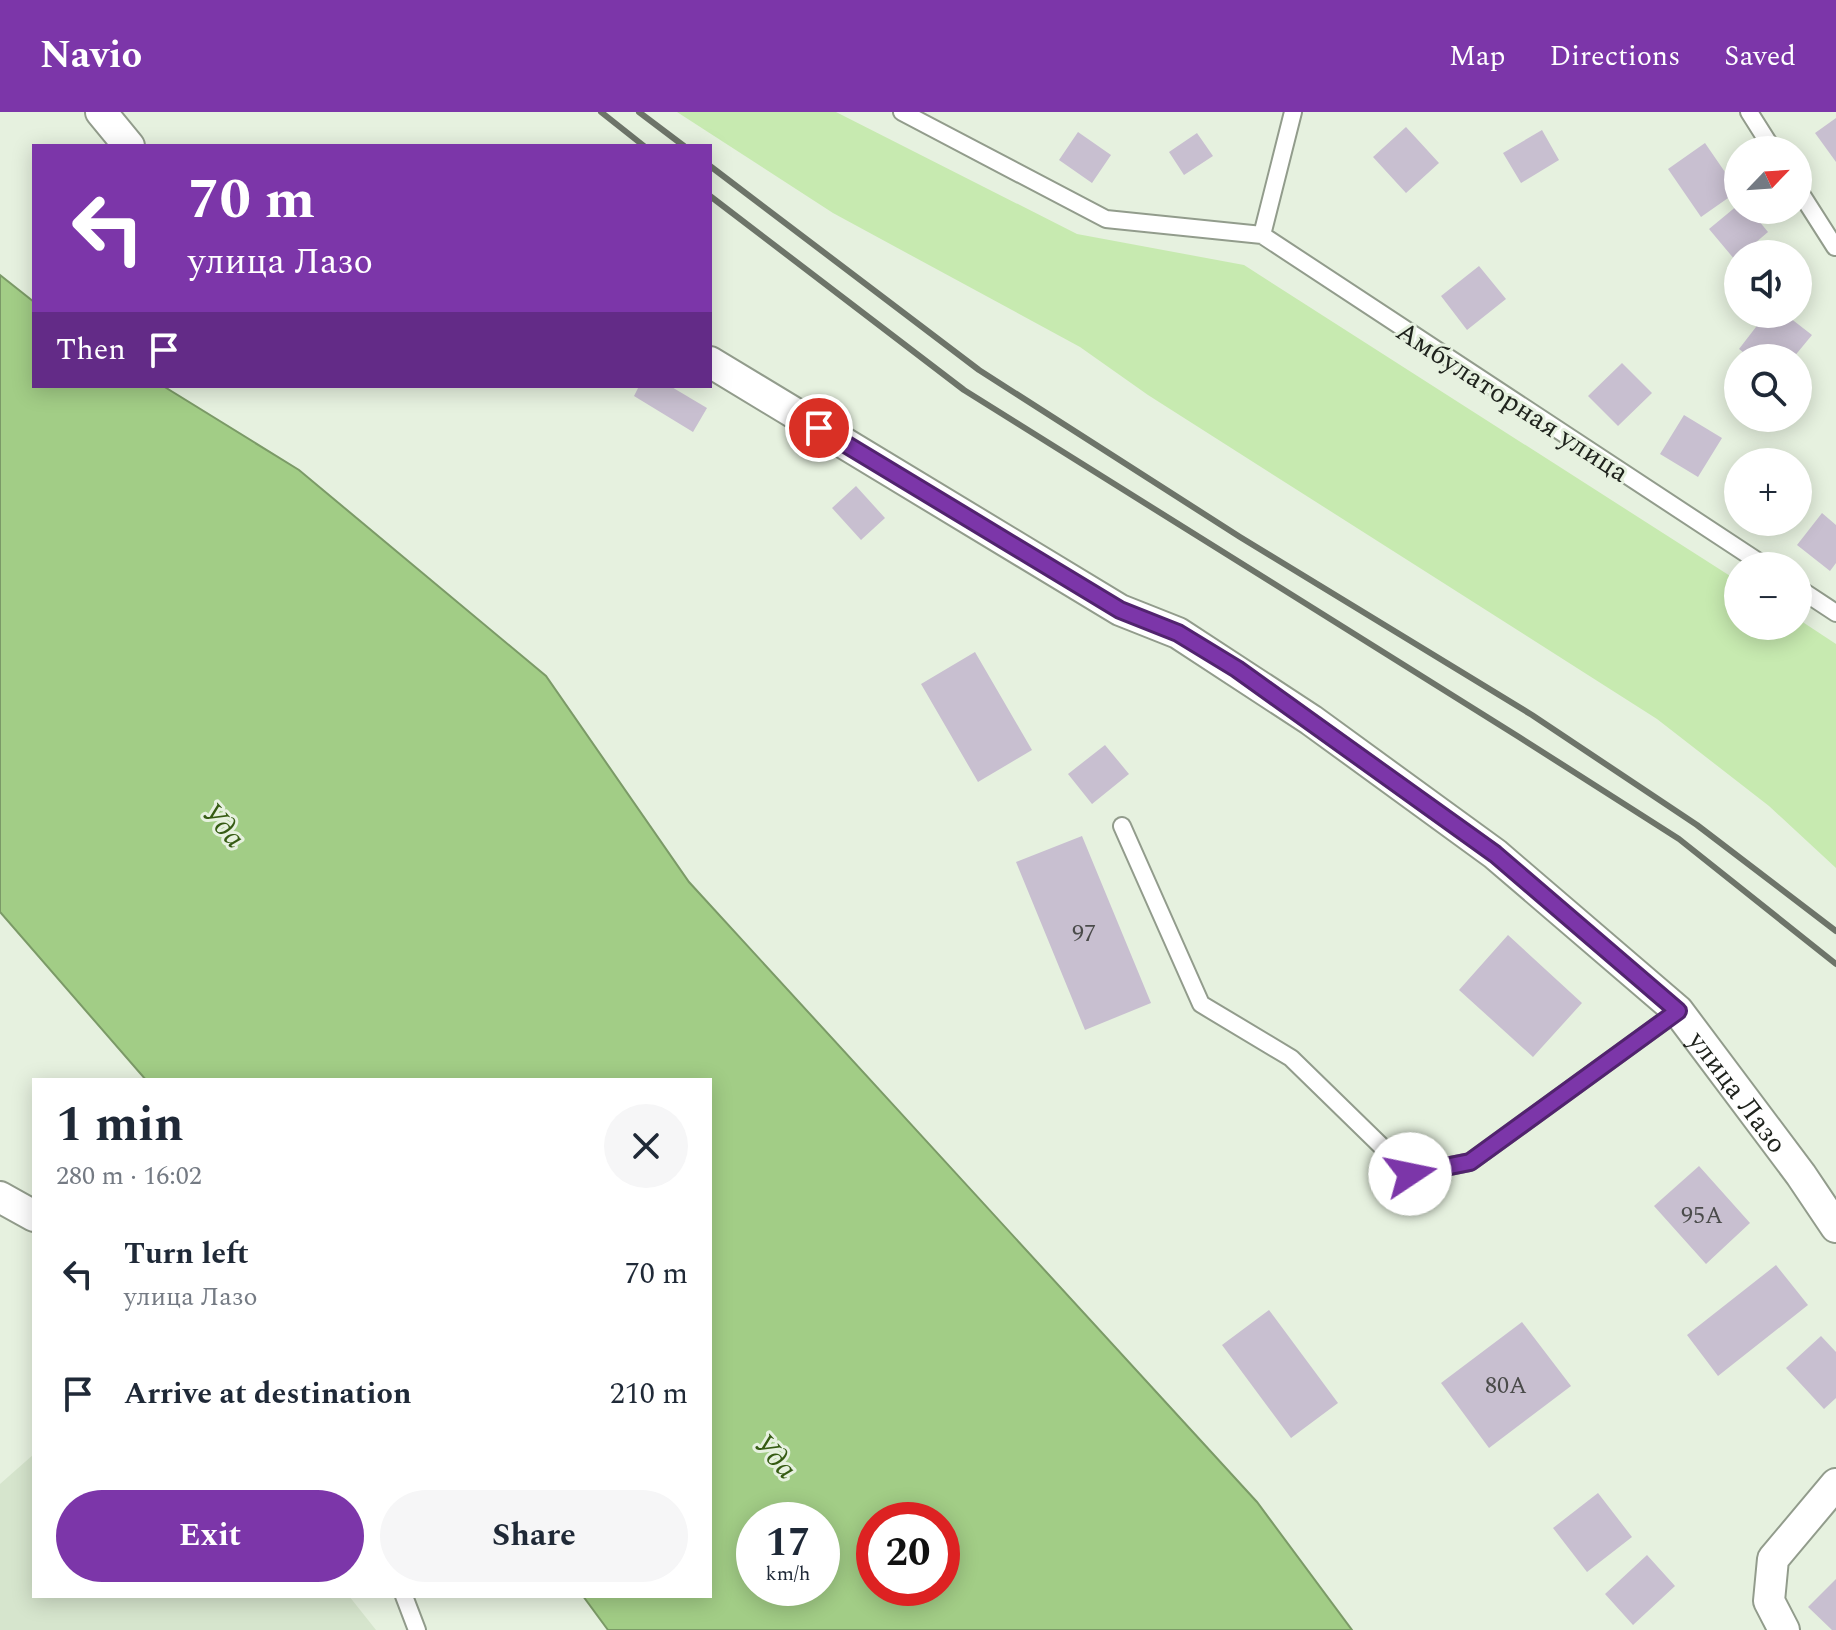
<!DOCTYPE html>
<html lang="en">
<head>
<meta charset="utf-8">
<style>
  :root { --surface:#fff; --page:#f6f6f7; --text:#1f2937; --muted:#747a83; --accent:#7c36a9 }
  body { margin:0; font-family:Spectral,serif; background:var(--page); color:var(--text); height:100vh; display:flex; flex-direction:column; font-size:30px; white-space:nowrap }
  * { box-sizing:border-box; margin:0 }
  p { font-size:26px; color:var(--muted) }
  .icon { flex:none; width:44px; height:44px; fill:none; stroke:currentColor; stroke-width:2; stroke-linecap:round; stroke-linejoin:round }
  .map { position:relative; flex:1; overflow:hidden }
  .side { position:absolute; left:32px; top:966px; width:680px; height:520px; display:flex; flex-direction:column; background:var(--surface); border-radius:0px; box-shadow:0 4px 20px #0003 }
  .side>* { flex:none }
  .hud { position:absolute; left:32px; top:32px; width:680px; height:244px; border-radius:0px; box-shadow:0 4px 20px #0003; background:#7c36a9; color:#fff; overflow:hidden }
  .needle { width:52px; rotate:65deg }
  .fabs { position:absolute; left:1724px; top:24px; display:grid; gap:16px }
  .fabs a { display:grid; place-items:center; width:88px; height:88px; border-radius:50%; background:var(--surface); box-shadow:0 4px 20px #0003; font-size:40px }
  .speed { position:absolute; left:736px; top:1390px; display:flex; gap:16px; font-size:40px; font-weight:700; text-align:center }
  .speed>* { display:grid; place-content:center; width:104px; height:104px; border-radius:50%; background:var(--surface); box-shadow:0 4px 20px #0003; line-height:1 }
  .speed small { font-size:20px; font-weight:400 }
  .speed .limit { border:12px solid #d22; background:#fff; color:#111 }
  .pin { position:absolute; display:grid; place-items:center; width:68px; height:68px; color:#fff; margin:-34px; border:4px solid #fff; border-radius:50%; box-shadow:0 2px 8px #0007 }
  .me { position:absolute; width:88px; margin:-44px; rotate:79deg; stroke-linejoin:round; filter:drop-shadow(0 0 6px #0008) }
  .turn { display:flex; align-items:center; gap:28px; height:168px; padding:0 24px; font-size:36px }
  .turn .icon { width:104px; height:104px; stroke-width:2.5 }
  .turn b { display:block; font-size:56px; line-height:68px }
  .then { display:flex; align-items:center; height:76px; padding:0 24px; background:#0003; gap:16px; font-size:30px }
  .round { display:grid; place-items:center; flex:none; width:84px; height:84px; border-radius:42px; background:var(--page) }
  .headline { display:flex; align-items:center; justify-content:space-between; height:136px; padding:0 24px }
  h1 { font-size:48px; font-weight:700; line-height:60px }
  .primary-button { display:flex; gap:16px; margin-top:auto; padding:16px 24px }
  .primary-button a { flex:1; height:92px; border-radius:48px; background:var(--accent); color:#fff; font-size:32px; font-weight:700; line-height:92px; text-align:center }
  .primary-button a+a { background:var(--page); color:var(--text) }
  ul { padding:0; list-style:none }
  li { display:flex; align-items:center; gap:24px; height:120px; padding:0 24px }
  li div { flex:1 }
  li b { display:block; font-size:30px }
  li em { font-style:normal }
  header { display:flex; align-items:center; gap:48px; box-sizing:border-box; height:112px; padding:0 40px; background:var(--accent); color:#fff }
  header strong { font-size:38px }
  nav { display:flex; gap:44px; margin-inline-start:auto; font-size:28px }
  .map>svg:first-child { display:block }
</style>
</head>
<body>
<header>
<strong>Navio</strong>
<nav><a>Map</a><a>Directions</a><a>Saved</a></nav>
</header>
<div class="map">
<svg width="1836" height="1518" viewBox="0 0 1836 1518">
  <rect width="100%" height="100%" fill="#e6f1df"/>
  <path fill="#d6e5cd" d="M34 1342V1484H349L376 1518H0V1372Z"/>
  <path fill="#c7eab0" d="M677 0H836L1077 122 1244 153 1738 469V514H1798V507L1836 532V756L1769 694 1657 607 1148 283 1080 235 833 101Z"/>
  <path fill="#a2cd86" stroke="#7b9a67" stroke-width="2" fill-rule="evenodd" d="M0 163 34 190V274H163L299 358 546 564 689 770 1257 1390 1352 1518H608L583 1484H710V968H146L0 800ZM822 1408V1476H754V1408ZM942 1408V1476H874V1408Z"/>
  <path fill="#c8bfd0" d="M1836 6V50L1815 21Z
    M1406 15 1439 51 1406 81 1373 45Z
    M1542 18 1559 48 1521 71 1503 41Z
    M1078 20 1111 43 1092 71 1059 48Z
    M1197 21 1213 44 1184 63 1169 40Z
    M1705 31 1738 79 1701 105 1668 57Z
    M1738 93V98H1750L1768 120 1742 142H1738L1735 148 1709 117Z
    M1479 154 1506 187 1467 218 1441 184Z
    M1766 202H1785L1812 223 1793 246H1751L1739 237Z
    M1622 251 1652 281 1618 314 1588 284Z
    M639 274H670L707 296 693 320 634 284Z
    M1684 303 1722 326 1698 365 1660 342Z
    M856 374 885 406 861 428 832 396Z
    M1822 401 1836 413V451L1830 459 1797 433Z
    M975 540 1032 638 978 670 921 572Z
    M1105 633 1129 662 1092 692 1068 662Z
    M1082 724 1151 891 1085 918 1016 750Z
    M1508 823 1582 891 1533 945 1459 878Z
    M1699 1054 1750 1111 1706 1152 1654 1094Z
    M1776 1153 1808 1193 1718 1264 1687 1223Z
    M1269 1198 1338 1291 1291 1326 1222 1233Z
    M1522 1210 1571 1274 1489 1336 1441 1271Z
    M1821 1224 1836 1240V1286L1824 1297 1786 1256Z
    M1598 1381 1632 1425 1587 1460 1553 1416Z
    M1647 1443 1675 1474 1633 1513 1605 1482Z
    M1836 1467V1518H1832L1808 1495Z"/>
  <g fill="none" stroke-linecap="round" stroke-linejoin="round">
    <g stroke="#929c8c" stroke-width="20">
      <path id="lane" d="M902 0 1106 107 1262 123 1765 454
        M1749 0 1773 38
        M1798 77 1835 135
        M1262 123 1293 0
        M1798 476 1836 501
        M1122 714 1201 892 1291 946 1410 1062 1470 1050 1678 899
        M404 1484 417 1518"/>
    </g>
    <g stroke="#929c8c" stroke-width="34">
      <g id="street">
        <path d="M101 0 129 34"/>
        <path id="s1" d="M710 250 1120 498 1178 521 1311 608 1495 742 1678 899 1801 1063 1836 1115"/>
        <path d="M0 1085 34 1104"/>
        <path d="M1784 1518 1769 1489 1773 1447 1836 1372"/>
      </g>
    </g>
    <use href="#lane" stroke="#fff" stroke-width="16"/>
    <use href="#street" stroke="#fff" stroke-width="30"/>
    <path stroke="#6d7469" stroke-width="6" d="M601 0 644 34
      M639 0 684 34
      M710 54 979 258 1240 425 1532 603 1697 713 1836 819
      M710 84 964 278 1519 625 1679 727 1836 852"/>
  </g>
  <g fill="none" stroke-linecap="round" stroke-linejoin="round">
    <g stroke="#51236e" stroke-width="20">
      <path id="route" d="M819 316 1120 498 1178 521 1237 557 1495 742 1678 899 1470 1050 1410 1062"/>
    </g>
    <use href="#route" stroke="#7c36a9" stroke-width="14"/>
  </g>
  <g text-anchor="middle" stroke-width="6" stroke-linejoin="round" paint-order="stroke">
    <g font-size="24" fill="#4a4b4a">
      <text x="1084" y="829">97</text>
      <text x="1702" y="1111">95А</text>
      <text x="1506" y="1281">80А</text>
    </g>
    <g font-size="28" fill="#20241e" stroke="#e6f1df">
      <text transform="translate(1513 289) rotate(33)" y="10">Амбулаторная улица</text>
      <text dy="10" stroke="none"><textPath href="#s1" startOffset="1270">улица Лазо</textPath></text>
    </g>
    <g font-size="30" font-style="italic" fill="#355b13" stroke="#e6f1df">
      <text transform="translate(224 713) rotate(49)" y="10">Уда</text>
      <text transform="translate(776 1344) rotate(49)" y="10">Уда</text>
    </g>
  </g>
</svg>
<div class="fabs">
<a><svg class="needle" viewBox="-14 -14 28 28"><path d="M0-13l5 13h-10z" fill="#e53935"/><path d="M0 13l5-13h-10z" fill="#747a83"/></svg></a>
<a><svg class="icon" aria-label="sound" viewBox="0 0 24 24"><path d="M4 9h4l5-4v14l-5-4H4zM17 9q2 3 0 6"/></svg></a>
<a><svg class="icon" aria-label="search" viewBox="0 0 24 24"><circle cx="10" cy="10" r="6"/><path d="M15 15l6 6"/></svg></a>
<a>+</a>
<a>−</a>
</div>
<div class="speed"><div>17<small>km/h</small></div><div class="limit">20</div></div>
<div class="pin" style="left:819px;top:316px;background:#d93025"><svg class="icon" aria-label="arrive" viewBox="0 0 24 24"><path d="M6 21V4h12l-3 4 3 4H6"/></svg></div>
<svg class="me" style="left:1410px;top:1062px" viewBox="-20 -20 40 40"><circle r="19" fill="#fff"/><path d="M0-13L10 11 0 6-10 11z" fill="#7c36a9"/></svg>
<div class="hud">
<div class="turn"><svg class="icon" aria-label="left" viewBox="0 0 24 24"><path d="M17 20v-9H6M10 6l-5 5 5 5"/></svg><div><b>70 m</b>улица Лазо</div></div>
<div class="then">Then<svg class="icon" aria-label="arrive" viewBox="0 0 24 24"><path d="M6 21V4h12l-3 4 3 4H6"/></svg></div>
</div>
<section class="side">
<div class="headline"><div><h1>1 min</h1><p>280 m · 16:02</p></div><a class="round"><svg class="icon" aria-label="close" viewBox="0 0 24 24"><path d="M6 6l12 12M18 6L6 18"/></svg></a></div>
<ul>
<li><svg class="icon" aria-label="left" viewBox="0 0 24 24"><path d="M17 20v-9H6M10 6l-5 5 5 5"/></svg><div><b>Turn left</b><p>улица Лазо</p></div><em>70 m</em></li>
<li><svg class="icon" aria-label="arrive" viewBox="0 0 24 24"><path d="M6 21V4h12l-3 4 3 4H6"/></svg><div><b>Arrive at destination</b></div><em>210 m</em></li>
</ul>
<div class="primary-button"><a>Exit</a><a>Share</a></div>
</section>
</div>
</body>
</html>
